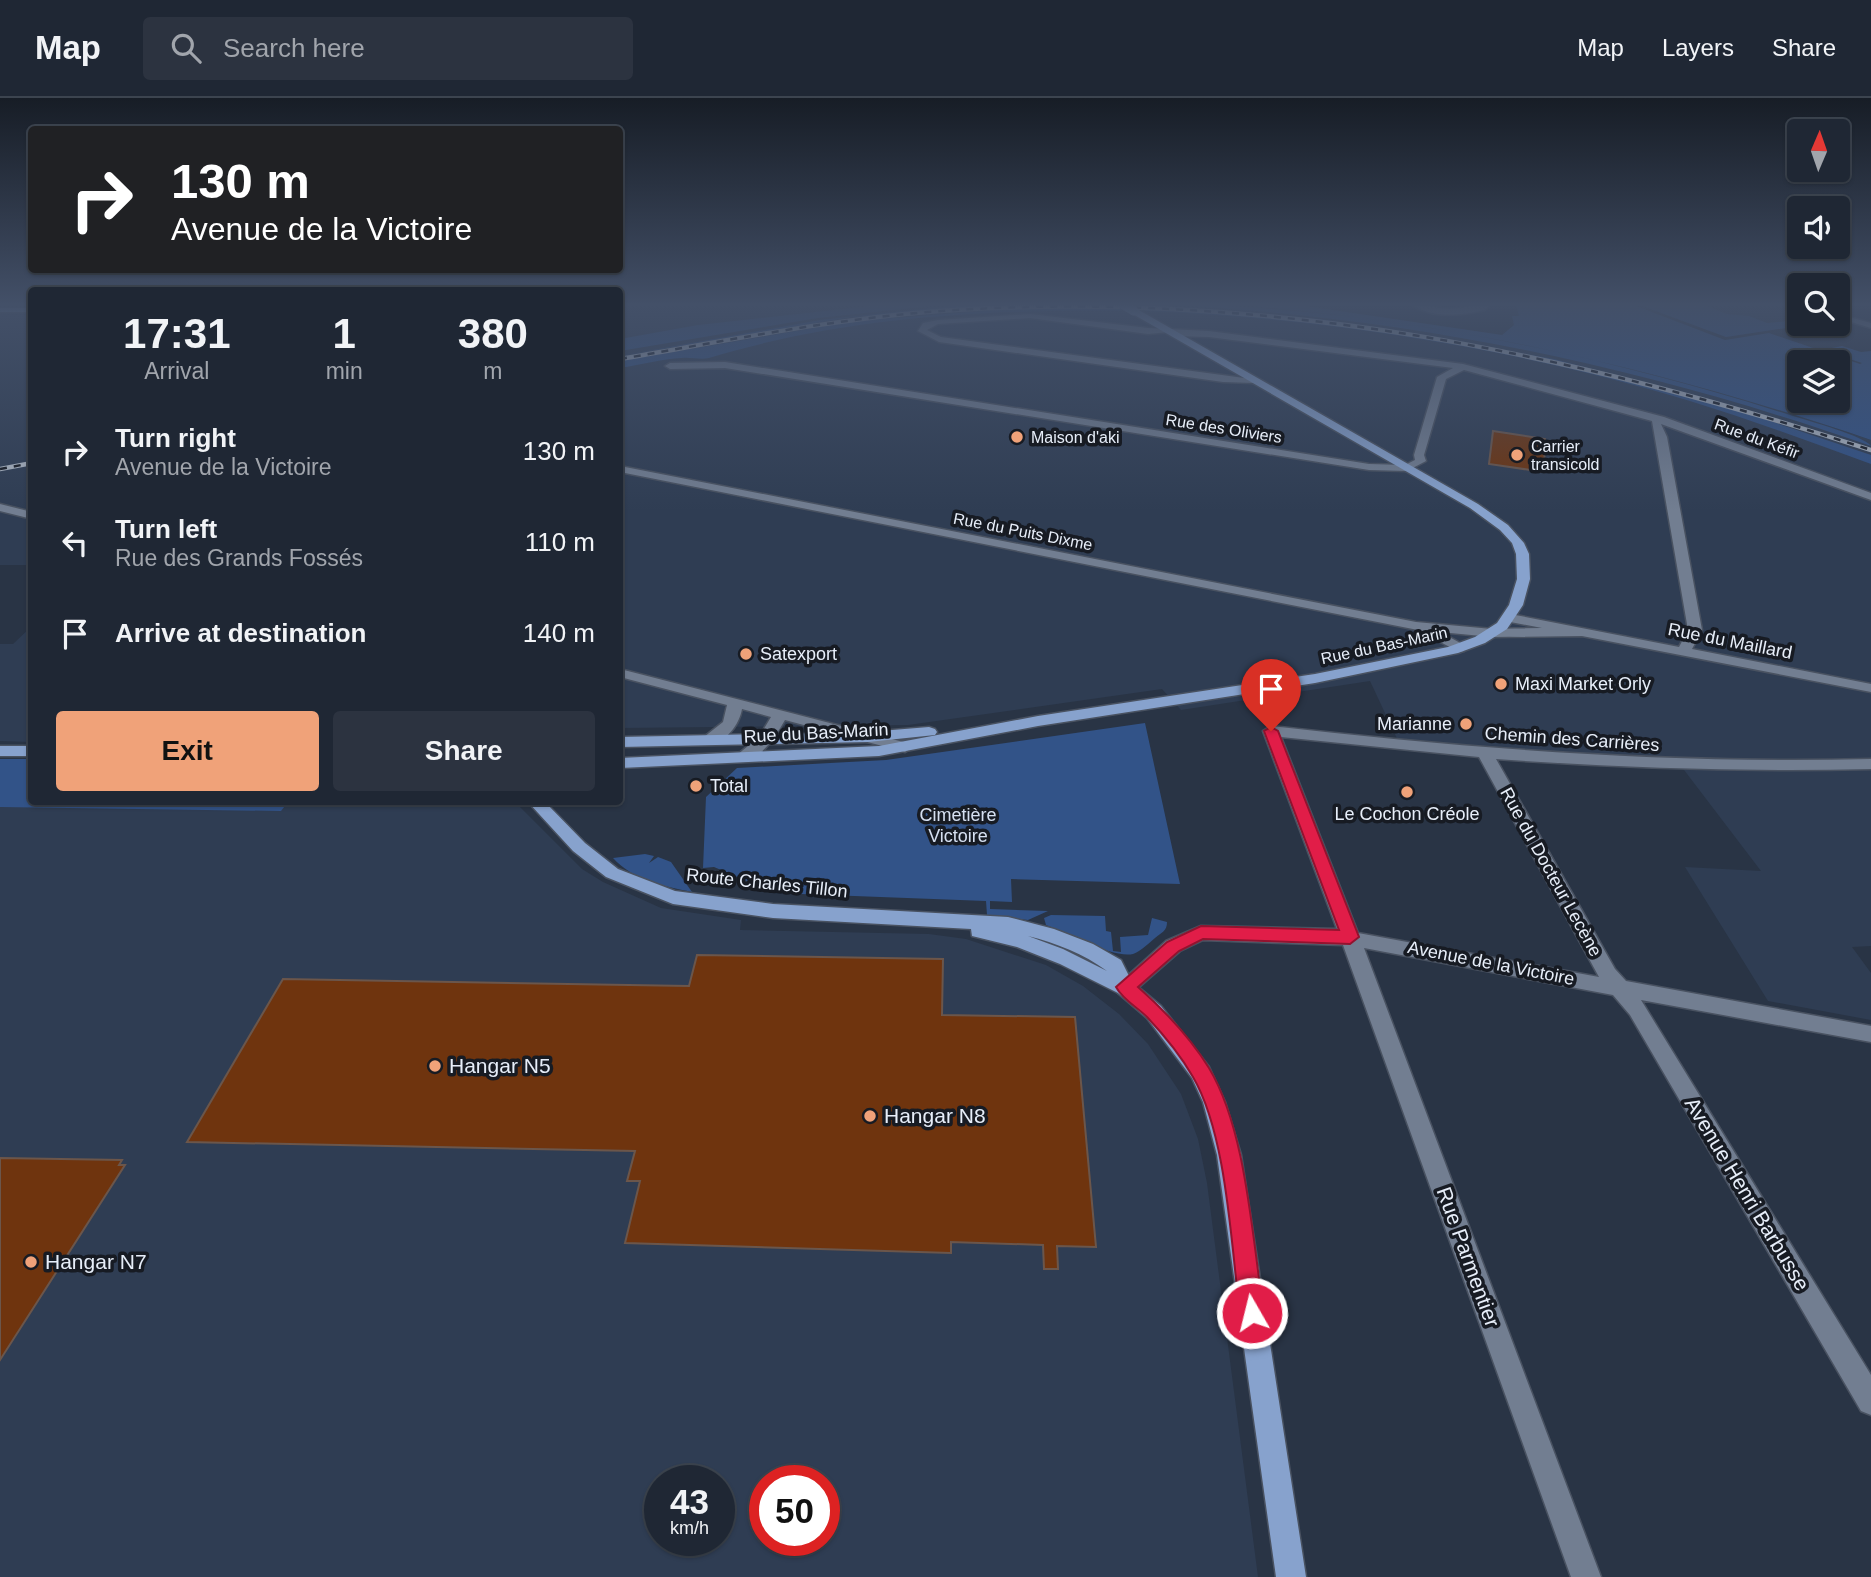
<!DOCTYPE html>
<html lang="en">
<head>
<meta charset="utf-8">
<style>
  :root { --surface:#1f2734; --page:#2c3340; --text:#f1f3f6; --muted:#a1a5ac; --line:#3c444f; --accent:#f0a279 }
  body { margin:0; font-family:Helvetica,sans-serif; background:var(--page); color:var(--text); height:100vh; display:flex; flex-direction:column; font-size:26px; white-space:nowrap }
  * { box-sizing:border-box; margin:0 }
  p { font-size:23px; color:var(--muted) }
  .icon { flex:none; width:38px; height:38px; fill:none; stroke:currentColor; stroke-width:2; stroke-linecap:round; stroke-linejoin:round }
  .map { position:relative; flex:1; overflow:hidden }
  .panel { position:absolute; left:28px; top:189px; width:595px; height:518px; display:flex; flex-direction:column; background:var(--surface); border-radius:7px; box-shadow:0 2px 5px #0004,0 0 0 2px var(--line) }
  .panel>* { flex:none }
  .hud { position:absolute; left:28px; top:28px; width:595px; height:147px; border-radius:7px; box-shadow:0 2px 5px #0004,0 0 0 2px var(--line); background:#202124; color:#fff; overflow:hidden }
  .needle { width:46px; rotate:2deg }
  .fabs { position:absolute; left:1787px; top:21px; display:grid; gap:14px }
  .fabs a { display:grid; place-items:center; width:63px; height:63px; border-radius:7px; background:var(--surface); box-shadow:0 2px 5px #0004,0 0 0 2px var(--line); font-size:35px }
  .speed { position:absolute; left:644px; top:1367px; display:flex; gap:14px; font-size:35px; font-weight:700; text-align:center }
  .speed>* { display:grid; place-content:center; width:91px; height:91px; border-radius:50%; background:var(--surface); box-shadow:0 2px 5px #0004,0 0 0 2px var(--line); line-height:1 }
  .speed small { font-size:18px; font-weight:400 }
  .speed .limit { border:10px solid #d22; background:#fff; color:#111 }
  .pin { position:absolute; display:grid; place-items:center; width:60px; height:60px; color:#fff; margin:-72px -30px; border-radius:50% 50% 50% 0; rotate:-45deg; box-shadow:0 0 7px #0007 }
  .pin .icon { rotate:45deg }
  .me { position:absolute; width:77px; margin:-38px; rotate:352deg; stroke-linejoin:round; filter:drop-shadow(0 0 5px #0008) }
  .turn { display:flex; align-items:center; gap:24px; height:147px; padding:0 28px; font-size:32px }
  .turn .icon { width:91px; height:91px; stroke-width:2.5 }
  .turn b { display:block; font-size:49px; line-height:60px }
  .eta { display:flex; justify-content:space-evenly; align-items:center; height:119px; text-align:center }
  .eta b { font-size:42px; font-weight:700; line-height:49px }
  .primary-button { display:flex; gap:14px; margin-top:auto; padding:14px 28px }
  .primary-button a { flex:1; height:80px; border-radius:7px; background:var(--accent); color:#111; font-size:28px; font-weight:700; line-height:80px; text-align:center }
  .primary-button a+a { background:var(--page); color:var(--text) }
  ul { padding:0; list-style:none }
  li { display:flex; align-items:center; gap:21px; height:91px; padding:0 28px }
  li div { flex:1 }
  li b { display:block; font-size:26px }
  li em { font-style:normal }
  header { display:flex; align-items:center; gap:42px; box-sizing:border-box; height:98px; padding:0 35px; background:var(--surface); border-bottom:2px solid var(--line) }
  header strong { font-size:33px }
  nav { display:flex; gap:38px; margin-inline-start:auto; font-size:24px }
  .search { width:490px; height:63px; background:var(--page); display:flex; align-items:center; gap:18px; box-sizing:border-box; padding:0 24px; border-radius:7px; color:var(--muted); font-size:26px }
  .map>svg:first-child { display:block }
</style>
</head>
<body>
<header>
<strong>Map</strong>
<div class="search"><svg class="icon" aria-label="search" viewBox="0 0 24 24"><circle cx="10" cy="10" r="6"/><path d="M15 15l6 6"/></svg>Search here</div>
<nav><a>Map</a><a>Layers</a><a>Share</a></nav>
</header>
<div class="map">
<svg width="1871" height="1479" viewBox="0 0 1871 1479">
  <rect width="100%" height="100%" fill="#293445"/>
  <path fill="#2f3d53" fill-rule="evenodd" d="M620 206H1292L1502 237 1698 285 1871 342V848L1852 849 1871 875V922L1768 903 1685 769 1761 773 1681 668 1400 647 1370 583 1181 612 1162 591 908 627 620 630Z
    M1637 206H1787L1799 209V226H1812L1726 239Z
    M0 216 31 217V467H0Z
    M31 529V644L0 643V546H13Z
    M0 661H31L32 704H515L582 771 603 784 661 810 741 822 740 832 929 836 966 841 1046 867 1083 888 1119 916 1148 946 1181 996 1198 1041 1207 1085 1258 1479H0ZM660 1382H719V1442H660ZM765 1382H824V1442H765Z"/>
  <path fill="#325388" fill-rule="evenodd" d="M887 206H949L818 220 620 253V241L698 227Z
    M968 206H1034L852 219 620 258 820 222Z
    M1148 206C1366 206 1586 252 1793 318 1809 323 1864 338 1871 348 1636 266 1397 216 1148 206Z
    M1222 206H1292L1502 237 1514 227 1512 218H1519L1516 206H1631L1725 242 1769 235 1860 266 1862 265 1822 252 1842 248 1861 254 1871 253V342C1660 270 1445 221 1222 206ZM1799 264H1838V303H1799Z
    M1637 206H1702L1727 216 1749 218 1767 225 1799 222V226H1812L1726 239Z
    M1117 209 1122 213C983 211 840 220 709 260 700 262 691 259 682 260 662 261 640 267 620 270V263L855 223 1021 210Z
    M1141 210 1320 221 1554 261 1705 301 1871 357V366C1811 344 1751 322 1690 303 1520 251 1324 220 1146 213Z
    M1145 625 1180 786 1011 781 1012 804 990 803V811L1048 813 1028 822 987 817 986 803 775 795 714 769 703 770 706 699 737 670 886 662Z
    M0 661H31L32 704H288L281 713 0 709Z
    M645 756 654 758 649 765 658 759 671 764 692 794C663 788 633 782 613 760Z
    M1051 817 1105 818 1106 833 1111 834 1113 853 1121 854 1120 839 1148 837 1152 820 1167 824C1167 833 1162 834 1155 840 1149 845 1141 853 1133 856 1114 861 1066 834 1046 827L1044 820Z"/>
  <path fill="#6f340e" stroke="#6b564b" stroke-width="2" d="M1493 333 1545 341 1544 374 1489 366Z
    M697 857 943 861 942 917 1075 919 1096 1149 1057 1148 1058 1171H1044L1043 1147 951 1144V1155L625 1145 640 1083H627L635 1053 187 1044 283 881 689 888Z
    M0 1060 122 1062 119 1067H125L0 1262Z"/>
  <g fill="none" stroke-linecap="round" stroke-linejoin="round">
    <g stroke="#495261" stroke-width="3">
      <path id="minor" d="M1412 206 1449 211 1490 206 1485 212C1463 217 1430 221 1412 206Z
        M1784 206H1799V210L1785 208Z
        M1030 216 1148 230 1209 233 1463 266 1664 319 1871 395V402L1661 326 1667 339 1702 532 1692 551 1871 586V594L1582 538 1492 539 1440 534 1464 547V553L1459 554 1418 532 620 374V368L1416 524 1492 531 1542 530 1505 523V517L1510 516 1679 549 1688 532 1652 323 1464 272 1446 281 1424 357 1426 363 1407 373 1369 372 725 270 670 271 665 268 670 265 725 264 1369 366 1405 367 1415 362 1414 357 1437 279 1453 270 1209 239 1174 238 1170 234 1148 236 1030 220 938 226 927 232 941 239 1259 282 1254 285 1223 284 939 244 918 233 923 225 938 222Z
        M1838 216 1871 225V230L1838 220Z
        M0 406 32 414V421L0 413Z
        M620 571 911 646 913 649 905 654 785 622C776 637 760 666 739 660L737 657 759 639 771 619 742 611C739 628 723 649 704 645L702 642 704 639 723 624 727 607 620 579Z
        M1271 628C1471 651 1670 666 1871 661V671C1746 674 1621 670 1496 661L1615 871 1626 883 1871 928V944L1641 902 1871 1277V1317L1861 1313 1630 917 1613 897 1364 850 1601 1479H1571L1343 847 1203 842 1180 853 1132 895 1125 897 1118 895 1115 889 1166 843 1201 828 1337 831 1263 633ZM1281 639 1479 659 1599 879 1358 835Z"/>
    </g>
    <g stroke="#495261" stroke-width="3">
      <path id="major" d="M0 210H32V214H0Z
        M1131 211H1137L1478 406 1508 427 1524 445 1529 456 1530 481 1523 507 1507 531 1485 545 1458 555 1315 585 1038 628 879 658 620 670V660L879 648 1038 618 1315 576 1448 549 1475 539 1497 525 1509 507 1517 481 1516 456 1512 445 1500 432 1470 410 1131 215Z
        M929 629 935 631 937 634 935 637 868 644 620 649V639L868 634Z
        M0 648H32V658H0Z
        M528 704H545L585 745 618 771 675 793 773 806 1008 819 1054 831 1093 846 1121 862 1132 884 1161 908 1209 969 1225 1004 1241 1057 1306 1479H1276L1217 1057 1203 1004 1192 980 1147 920 1118 895 1060 866 1017 849 972 838 971 831 773 820 673 806 606 779 573 753ZM1028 838C1056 845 1084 856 1107 873L1063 851Z"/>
    </g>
    <use href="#minor" fill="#727e91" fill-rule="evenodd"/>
    <use href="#major" fill="#87a2cd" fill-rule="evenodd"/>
    <g stroke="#b0b9c5" stroke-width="4.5">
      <path id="rail" d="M620 261C731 242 842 219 955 212 1275 193 1569 254 1871 352
        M0 371 32 365"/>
    </g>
    <use href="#rail" stroke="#171b23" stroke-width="2.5" stroke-dasharray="7" stroke-linecap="butt"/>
    <g stroke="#495261" stroke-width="10" stroke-linecap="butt">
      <path id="major-bridge" d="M1122 206 1134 213"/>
    </g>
    <use href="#major-bridge" stroke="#87a2cd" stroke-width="9"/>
  </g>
  <linearGradient id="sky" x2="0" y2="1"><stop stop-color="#171d26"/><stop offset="0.5" stop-color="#435068"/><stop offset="1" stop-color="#435068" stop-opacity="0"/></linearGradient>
  <rect width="1871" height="413" fill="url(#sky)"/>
  <path fill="#e11d48" stroke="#92132f" stroke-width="2" d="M1271 629 1278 633 1359 839 1350 846 1203 841 1179 853 1138 889C1164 912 1190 939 1209 970 1247 1033 1252 1142 1264 1215L1260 1224 1252 1227 1244 1224 1240 1215C1231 1148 1227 1037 1193 979 1181 958 1163 936 1147 919 1137 909 1123 902 1116 889L1167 844 1201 828 1339 832 1264 633Z"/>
  <g fill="#f0a279" stroke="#171b23" stroke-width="2.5">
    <circle cx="1017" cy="339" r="7"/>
    <circle cx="1517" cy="357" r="7"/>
    <circle cx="746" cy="556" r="7"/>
    <circle cx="1501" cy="586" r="7"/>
    <circle cx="1466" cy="626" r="7"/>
    <circle cx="696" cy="688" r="7"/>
    <circle cx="1407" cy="694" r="7"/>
    <circle cx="435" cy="968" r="7"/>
    <circle cx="870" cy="1018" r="7"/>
    <circle cx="31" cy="1164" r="7"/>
  </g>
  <g text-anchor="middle" stroke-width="7" stroke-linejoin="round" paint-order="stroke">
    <g font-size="16" fill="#e7eef9" stroke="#171b23">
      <text transform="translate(1224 330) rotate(9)" y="6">Rue des Oliviers</text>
      <text transform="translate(1757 340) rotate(20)" y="6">Rue du Kéfir</text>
      <text transform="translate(1023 433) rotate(11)" y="6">Rue du Puits Dixme</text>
      <text transform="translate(1384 547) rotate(-12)" y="6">Rue du Bas-Marin</text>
    </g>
    <g font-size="16" fill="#e7eef9" stroke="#171b23" text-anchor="start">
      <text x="1031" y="345">Maison d'aki</text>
      <text x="1531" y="354">Carrier<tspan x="1531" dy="18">transicold</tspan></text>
    </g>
    <g font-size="18" fill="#e7eef9" stroke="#171b23">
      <text transform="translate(1730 543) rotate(11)" y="6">Rue du Maillard</text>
      <text transform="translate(816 635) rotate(-3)" y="6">Rue du Bas-Marin</text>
      <text transform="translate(1572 641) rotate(4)" y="6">Chemin des Carrières</text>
      <text transform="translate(1551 774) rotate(61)" y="6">Rue du Docteur Lecène</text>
      <text transform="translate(767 785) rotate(6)" y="6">Route Charles Tillon</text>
      <text transform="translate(1491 865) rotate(11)" y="6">Avenue de la Victoire</text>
    </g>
    <g font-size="18" fill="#e7eef9" stroke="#171b23" text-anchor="start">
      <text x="760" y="562">Satexport</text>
      <text x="1515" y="592">Maxi Market Orly</text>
      <text x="1452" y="632" text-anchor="end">Marianne</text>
      <text x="710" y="694">Total</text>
      <text x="1407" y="722" text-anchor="middle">Le Cochon Créole</text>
    </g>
    <g font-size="18" fill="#d6e0f1" stroke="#171b23">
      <text x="958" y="723">Cimetière<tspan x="958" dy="21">Victoire</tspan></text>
    </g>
    <g font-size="21" fill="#e7eef9" stroke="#171b23" text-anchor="start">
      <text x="449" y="975">Hangar N5</text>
      <text x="884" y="1025">Hangar N8</text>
      <text x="45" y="1171">Hangar N7</text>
    </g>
    <g font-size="21" fill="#e7eef9" stroke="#171b23">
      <text transform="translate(1747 1096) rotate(59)" y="7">Avenue Henri Barbusse</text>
      <text transform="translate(1468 1159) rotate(70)" y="7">Rue Parmentier</text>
    </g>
  </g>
</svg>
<div class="fabs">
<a><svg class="needle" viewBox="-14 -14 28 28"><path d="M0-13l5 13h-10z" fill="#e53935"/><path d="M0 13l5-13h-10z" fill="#a1a5ac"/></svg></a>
<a><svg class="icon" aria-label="sound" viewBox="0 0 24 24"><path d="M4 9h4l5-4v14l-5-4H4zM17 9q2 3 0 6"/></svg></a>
<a><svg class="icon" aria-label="search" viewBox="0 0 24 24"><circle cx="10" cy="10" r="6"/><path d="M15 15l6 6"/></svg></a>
<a><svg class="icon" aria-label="layers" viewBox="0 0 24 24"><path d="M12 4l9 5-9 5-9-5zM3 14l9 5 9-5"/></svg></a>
</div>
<div class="speed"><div>43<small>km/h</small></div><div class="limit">50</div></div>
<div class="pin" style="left:1271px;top:633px;background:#d93025"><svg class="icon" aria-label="arrive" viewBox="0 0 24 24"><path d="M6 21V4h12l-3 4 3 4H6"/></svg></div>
<svg class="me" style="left:1252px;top:1215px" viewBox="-20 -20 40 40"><circle r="17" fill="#e11d48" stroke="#fff" stroke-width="3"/><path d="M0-11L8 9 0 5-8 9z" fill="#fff"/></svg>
<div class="hud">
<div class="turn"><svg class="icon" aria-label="right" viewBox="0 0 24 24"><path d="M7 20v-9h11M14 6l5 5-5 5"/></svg><div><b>130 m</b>Avenue de la Victoire</div></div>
</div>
<section class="panel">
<div class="eta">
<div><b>17:31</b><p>Arrival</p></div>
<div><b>1</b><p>min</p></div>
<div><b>380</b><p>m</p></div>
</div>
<ul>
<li><svg class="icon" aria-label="right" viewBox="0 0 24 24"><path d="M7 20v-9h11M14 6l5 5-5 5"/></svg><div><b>Turn right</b><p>Avenue de la Victoire</p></div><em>130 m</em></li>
<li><svg class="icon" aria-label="left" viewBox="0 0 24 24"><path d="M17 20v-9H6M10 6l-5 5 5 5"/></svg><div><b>Turn left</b><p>Rue des Grands Fossés</p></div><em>110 m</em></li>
<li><svg class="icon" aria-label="arrive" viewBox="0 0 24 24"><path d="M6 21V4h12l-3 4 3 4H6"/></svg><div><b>Arrive at destination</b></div><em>140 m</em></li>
</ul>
<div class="primary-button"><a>Exit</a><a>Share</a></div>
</section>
</div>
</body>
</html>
